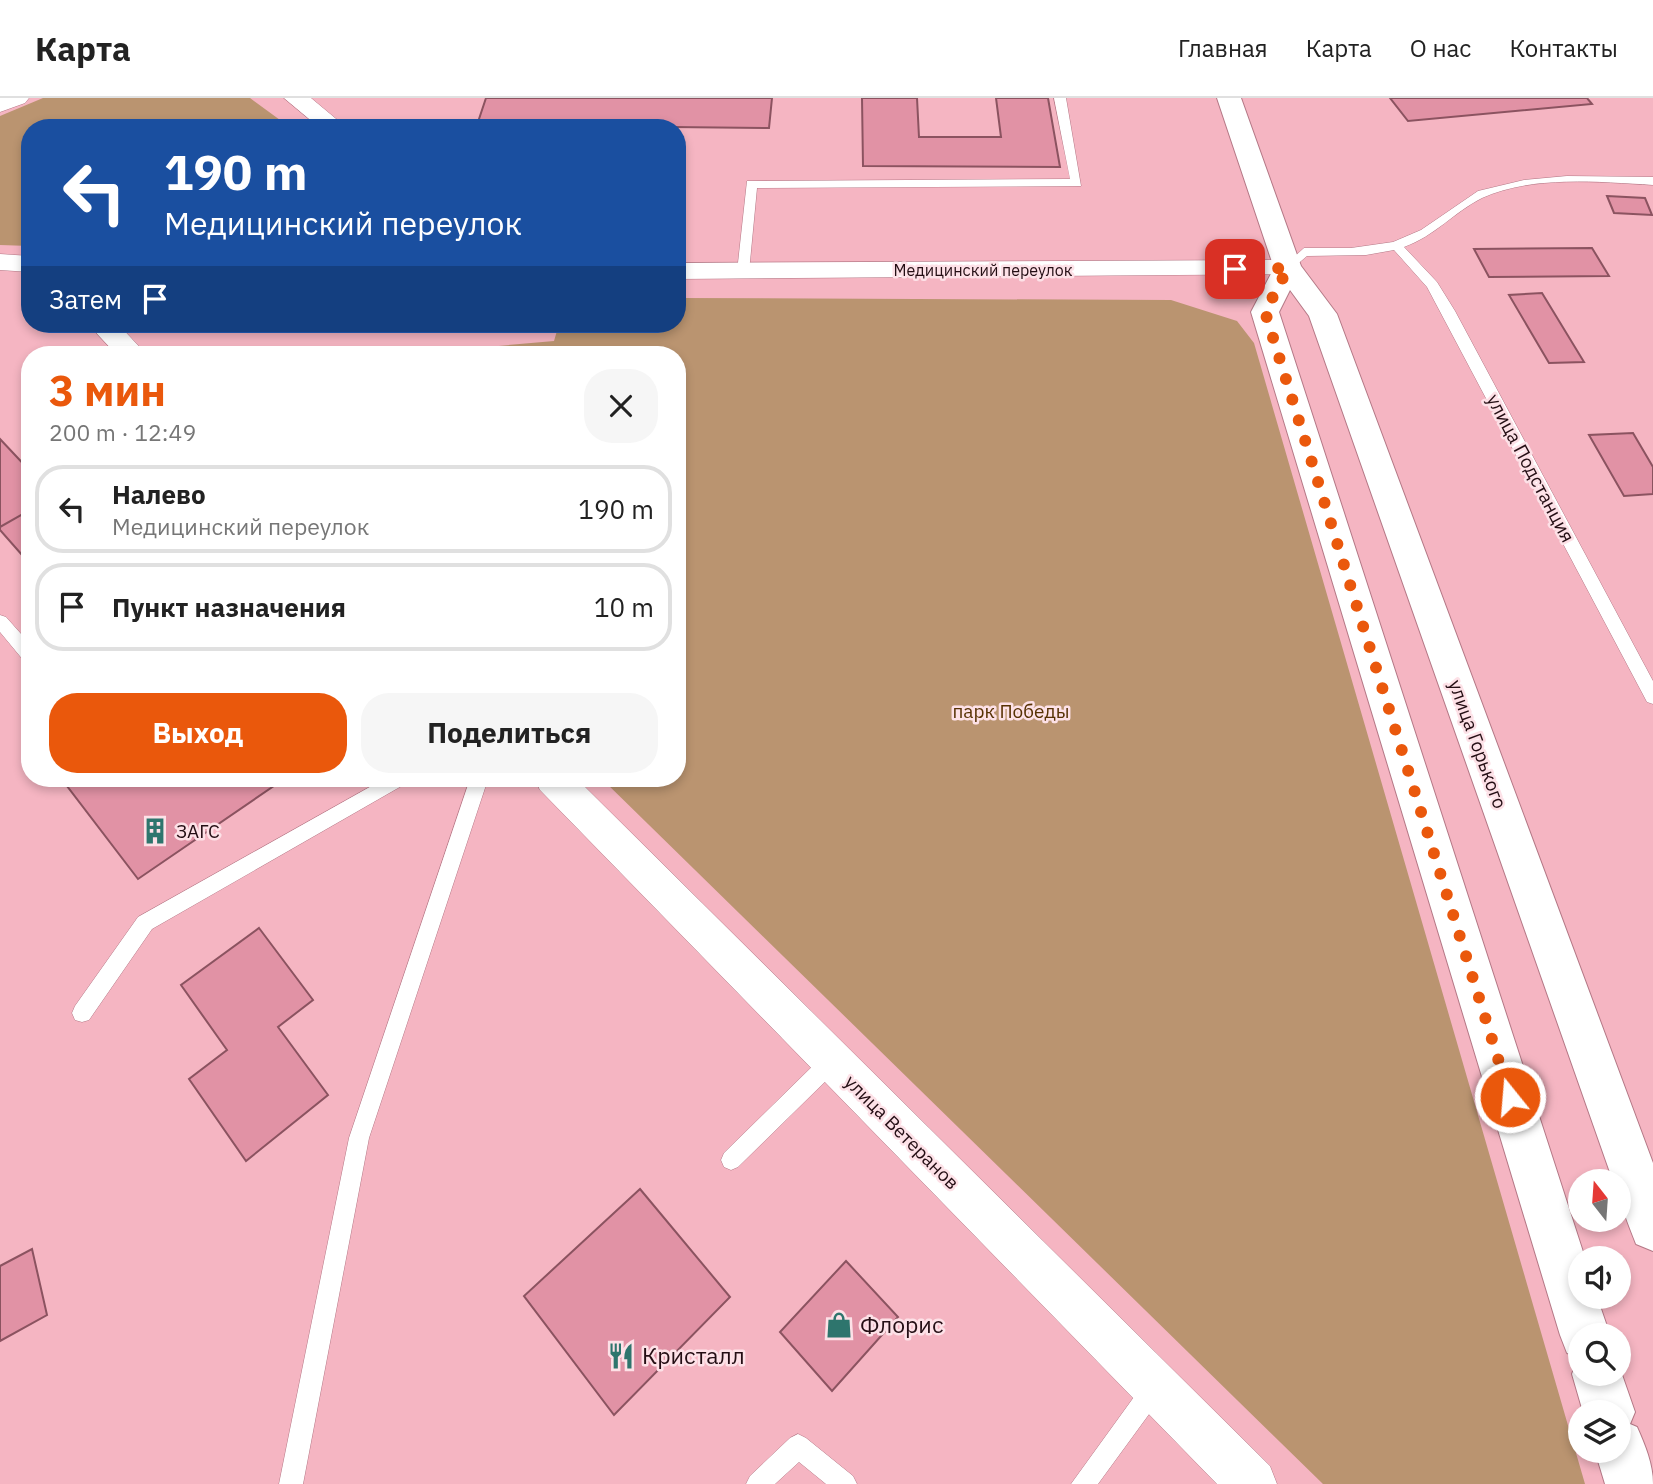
<!DOCTYPE html>
<html lang="ru">
<head>
<meta charset="utf-8">
<style>
  :root { --surface:#fff; --page:#f6f6f6; --text:#222; --muted:#767676; --line:#e0e0e0; --accent:#ea580c }
  body { margin:0; font-family:"IBM Plex Sans",sans-serif; background:var(--page); color:var(--text); height:100vh; display:flex; flex-direction:column; font-size:26px; white-space:nowrap }
  * { box-sizing:border-box; margin:0 }
  p { font-size:23px; color:var(--muted) }
  .icon { flex:none; width:38px; height:38px; fill:none; stroke:currentColor; stroke-width:2; stroke-linecap:round; stroke-linejoin:round }
  .map { position:relative; flex:1; overflow:hidden }
  .side { position:absolute; left:21px; top:248px; width:665px; height:441px; display:flex; flex-direction:column; background:var(--surface); border-radius:28px; box-shadow:0 4px 10px #0003 }
  .side>* { flex:none }
  .guide { position:absolute; left:21px; top:21px; width:665px; height:214px; border-radius:28px; box-shadow:0 4px 10px #0003; background:#1a4fa0; color:#fff; overflow:hidden }
  .needle { width:46px; rotate:343deg }
  .controls { position:absolute; left:1568px; top:1071px; display:grid; gap:14px }
  .controls a { display:grid; place-items:center; width:63px; height:63px; border-radius:50%; background:var(--surface); box-shadow:0 4px 10px #0003; font-size:35px }
  .pin { position:absolute; display:grid; place-items:center; width:60px; height:60px; color:#fff; margin:-30px; border-radius:14px; box-shadow:0 4px 10px #0006 }
  .me { position:absolute; width:77px; margin:-38px; rotate:343deg; stroke-linejoin:round; filter:drop-shadow(0 0 5px #0008) }
  .turn { display:flex; align-items:center; gap:24px; height:147px; padding:0 28px; font-size:32px }
  .turn .icon { width:91px; height:91px; stroke-width:2.5 }
  .turn b { display:block; font-size:49px; line-height:60px }
  .then { display:flex; align-items:center; height:66px; padding:0 28px; background:#0003; gap:14px; font-size:26px }
  .round { display:grid; place-items:center; flex:none; width:74px; height:74px; border-radius:28px; background:var(--page) }
  .summary { display:flex; align-items:center; justify-content:space-between; height:119px; padding:0 28px }
  h1 { font-size:42px; font-weight:800; line-height:52px; color:var(--accent) }
  .action { display:flex; gap:14px; margin-top:auto; padding:14px 28px }
  .action a { flex:1; height:80px; border-radius:28px; background:var(--accent); color:#fff; font-size:28px; font-weight:800; line-height:80px; text-align:center }
  .action a+a { background:var(--page); color:var(--text) }
  ul { padding:0; list-style:none }
  li { display:flex; align-items:center; gap:21px; height:88px; margin:0 14px 10px; padding:0 14px; border:4px solid var(--line); border-radius:28px }
  li div { flex:1 }
  li b { display:block; font-size:26px }
  li em { font-style:normal }
  header { display:flex; align-items:center; gap:42px; box-sizing:border-box; height:98px; padding:0 35px; background:var(--surface); border-bottom:2px solid var(--line) }
  header strong { font-size:33px }
  nav { display:flex; gap:38px; margin-inline-start:auto; font-size:24px }
  .map>svg:first-child { display:block }
</style>
</head>
<body>
<header>
<strong>Карта</strong>
<nav><a>Главная</a><a>Карта</a><a>О нас</a><a>Контакты</a></nav>
</header>
<div class="map">
<svg width="1653" height="1386" viewBox="0 0 1653 1386">
  <rect width="100%" height="100%" fill="#f5b5c2"/>
  <path fill="#ba9470" d="M43 0H250L291 30H30V148L0 147V18Z
    M677 200 1171 202 1237 223 1254 245 1585 1386H1323L602 681H677V257H436L442 253 554 243 559 226H677Z"/>
  <path fill="#e192a5" stroke="#8b5360" stroke-width="2" d="M486 0H772L769 30 477 27Z
    M862 0H917L919 39H1001L996 0H1048L1060 69 863 68Z
    M1390 0H1587L1592 6 1408 23Z
    M1607 98 1645 100 1652 117 1614 115Z
    M1592 150 1609 178 1489 179 1474 151Z
    M1542 195 1584 264 1549 265 1509 197Z
    M1633 335 1653 369V396L1624 398 1589 337Z
    M0 341 30 373V412L0 429Z
    M30 412V466L0 432V429Z
    M70 681H284L138 781 64 684Z
    M259 830 313 902 278 929 328 997 246 1063 189 981 227 952 181 887Z
    M640 1091 730 1199 614 1317 524 1198Z
    M32 1151 47 1217 0 1243V1168Z
    M846 1163 898 1219 832 1293 780 1234Z"/>
  <g fill="none" stroke-linecap="round" stroke-linejoin="round">
    <g stroke="#b47886" stroke-width="1">
      <path id="service" d="M1054 0H1066L1081 88 757 90 749 174 743 178 737 174 747 83 1070 81Z
        M1567 78 1653 79V87C1599 84 1533 77 1482 100 1454 114 1435 138 1404 149L1437 184 1455 213 1653 583V606L1647 604 1427 189 1394 152 1366 157 1307 158 1288 174 1282 170 1304 150H1351L1393 144 1421 132 1478 93 1524 82Z
        M0 517 6 519 30 546V564L24 563 0 534Z
        M384 681H408L405 686 152 831 89 922 82 924 75 922 72 915 75 908 138 819Z
        M470 681H488L369 1040 303 1386H279L349 1040Z
        M832 953 839 956 842 963 839 970 738 1069 731 1072 724 1069 721 1062 724 1055 825 956Z
        M1155 1277 1163 1281 1167 1289 1163 1297 1098 1386H1071L1147 1281Z
        M798 1336 806 1340 853 1378 857 1386H826L799 1364 775 1386H746L750 1378 790 1340Z"/>
    </g>
    <g stroke="#b47886" stroke-width="1">
      <path id="minor" d="M0 0H29L25 5 0 14Z
        M284 0H311L347 30H320Z
        M0 156 30 158V174L0 172Z
        M1288 162 1297 164 1301 170 1297 176 677 181V165Z
        M88 226H118L147 257H117Z
        M535 681H577L1270 1368 1277 1386H1217L540 692Z"/>
    </g>
    <g stroke="#b47886" stroke-width="2">
      <path id="secondary" d="M1217 0H1241L1301 168 1337 216 1653 1065V1153L1636 1146C1628 1125 1619 1106 1619 1083H1613L1309 218 1290 192 1279 214 1585 1160H1580V1199H1597L1610 1237H1580V1276H1619V1268L1635 1314 1630 1326 1637 1329C1645 1347 1653 1366 1653 1386H1605L1595 1353H1619V1314H1583L1572 1276 1579 1259 1567 1255 1560 1237 1251 214 1274 170Z"/>
    </g>
    <use href="#service" fill="#fff" fill-rule="evenodd"/>
    <use href="#minor" fill="#fff" fill-rule="evenodd"/>
    <use href="#secondary" fill="#fff" fill-rule="evenodd"/>
  </g>
  <g fill="none" stroke-linecap="round" stroke-linejoin="round">
    <path stroke="#ea580c" stroke-width="12" stroke-dasharray="0 21.6" d="M1235 171 1288 170 1265 214 1510 999"/>
  </g>
  <defs>
    <g id="building-bare" transform="scale(2.1)"><path d="M-4-6H4V6H1V3H-1V6H-4ZM-2.5-4.3h1.7v1.8h-1.7ZM.8-4.3h1.7v1.8H.8ZM-2.5-1h1.7V.8h-1.7ZM.8-1h1.7V.8H.8Z" fill="#2e756d" stroke="#fde1e7" stroke-width="2.5" paint-order="stroke"/></g>
    <g id="shop-bare" transform="scale(2.1)"><path d="M-5-2.5h2.3a2.7 3.5 0 0 1 5.4 0H5L5.5 6h-11ZM-1.5-2.5h3a1.5 2.3 0 0 0-3 0Z" fill="#2e756d" stroke="#fde1e7" stroke-width="2.5" paint-order="stroke"/></g>
    <g id="restaurant-bare" transform="scale(2.1)"><path d="M-5-6h1v4h1v-4h1v4h1v-4h1v5L-1.5 .5V6h-2V.5L-5-1ZM5-6V6H3V1.5H1.5Q1.5-4 5-6Z" fill="#2e756d" stroke="#fde1e7" stroke-width="2.5" paint-order="stroke"/></g>
  </defs>
  <g fill-rule="evenodd">
    <use href="#building-bare" x="155" y="733"/>
    <use href="#shop-bare" x="839" y="1227"/>
    <use href="#restaurant-bare" x="621" y="1258"/>
  </g>
  <g text-anchor="middle" stroke-width="5" stroke-linejoin="round" paint-order="stroke">
    <g font-size="16" fill="#240e14" stroke="#fde1e7">
      <text x="983" y="178">Медицинский переулок</text>
    </g>
    <g font-size="19" fill="#240e14" stroke="#fde1e7">
      <text transform="translate(1531 370) rotate(62)" y="7">улица Подстанция</text>
      <text transform="translate(1478 646) rotate(70)" y="7">улица Горького</text>
      <text transform="translate(902 1034) rotate(45)" y="7">улица Ветеранов</text>
    </g>
    <g font-size="19" fill="#573204" stroke="#fde1e7">
      <text x="1011" y="620">парк Победы</text>
    </g>
    <g font-size="19" fill="#240e14" stroke="#fde1e7" text-anchor="start">
      <text x="176" y="740">ЗАГС</text>
    </g>
    <g font-size="23" fill="#240e14" stroke="#fde1e7" text-anchor="start">
      <text x="860" y="1235">Флорис</text>
      <text x="642" y="1266">Кристалл</text>
    </g>
  </g>
</svg>
<div class="controls">
<a><svg class="needle" viewBox="-14 -14 28 28"><path d="M0-13l5 13h-10z" fill="#e53935"/><path d="M0 13l5-13h-10z" fill="#767676"/></svg></a>
<a><svg class="icon" aria-label="sound" viewBox="0 0 24 24"><path d="M4 9h4l5-4v14l-5-4H4zM17 9q2 3 0 6"/></svg></a>
<a><svg class="icon" aria-label="search" viewBox="0 0 24 24"><circle cx="10" cy="10" r="6"/><path d="M15 15l6 6"/></svg></a>
<a><svg class="icon" aria-label="layers" viewBox="0 0 24 24"><path d="M12 4l9 5-9 5-9-5zM3 14l9 5 9-5"/></svg></a>
</div>
<div class="pin" style="left:1235px;top:171px;background:#d93025"><svg class="icon" aria-label="arrive" viewBox="0 0 24 24"><path d="M6 21V4h12l-3 4 3 4H6"/></svg></div>
<svg class="me" style="left:1510px;top:999px" viewBox="-20 -20 40 40"><circle r="17" fill="#ea580c" stroke="#fff" stroke-width="3"/><path d="M0-11L8 9 0 5-8 9z" fill="#fff"/></svg>
<div class="guide">
<div class="turn"><svg class="icon" aria-label="left" viewBox="0 0 24 24"><path d="M17 20v-9H6M10 6l-5 5 5 5"/></svg><div><b>190 m</b>Медицинский переулок</div></div>
<div class="then">Затем<svg class="icon" aria-label="arrive" viewBox="0 0 24 24"><path d="M6 21V4h12l-3 4 3 4H6"/></svg></div>
</div>
<section class="side">
<div class="summary"><div><h1>3 мин</h1><p>200 m · 12:49</p></div><a class="round"><svg class="icon" aria-label="close" viewBox="0 0 24 24"><path d="M6 6l12 12M18 6L6 18"/></svg></a></div>
<ul>
<li><svg class="icon" aria-label="left" viewBox="0 0 24 24"><path d="M17 20v-9H6M10 6l-5 5 5 5"/></svg><div><b>Налево</b><p>Медицинский переулок</p></div><em>190 m</em></li>
<li><svg class="icon" aria-label="arrive" viewBox="0 0 24 24"><path d="M6 21V4h12l-3 4 3 4H6"/></svg><div><b>Пункт назначения</b></div><em>10 m</em></li>
</ul>
<div class="action"><a>Выход</a><a>Поделиться</a></div>
</section>
</div>
</body>
</html>
